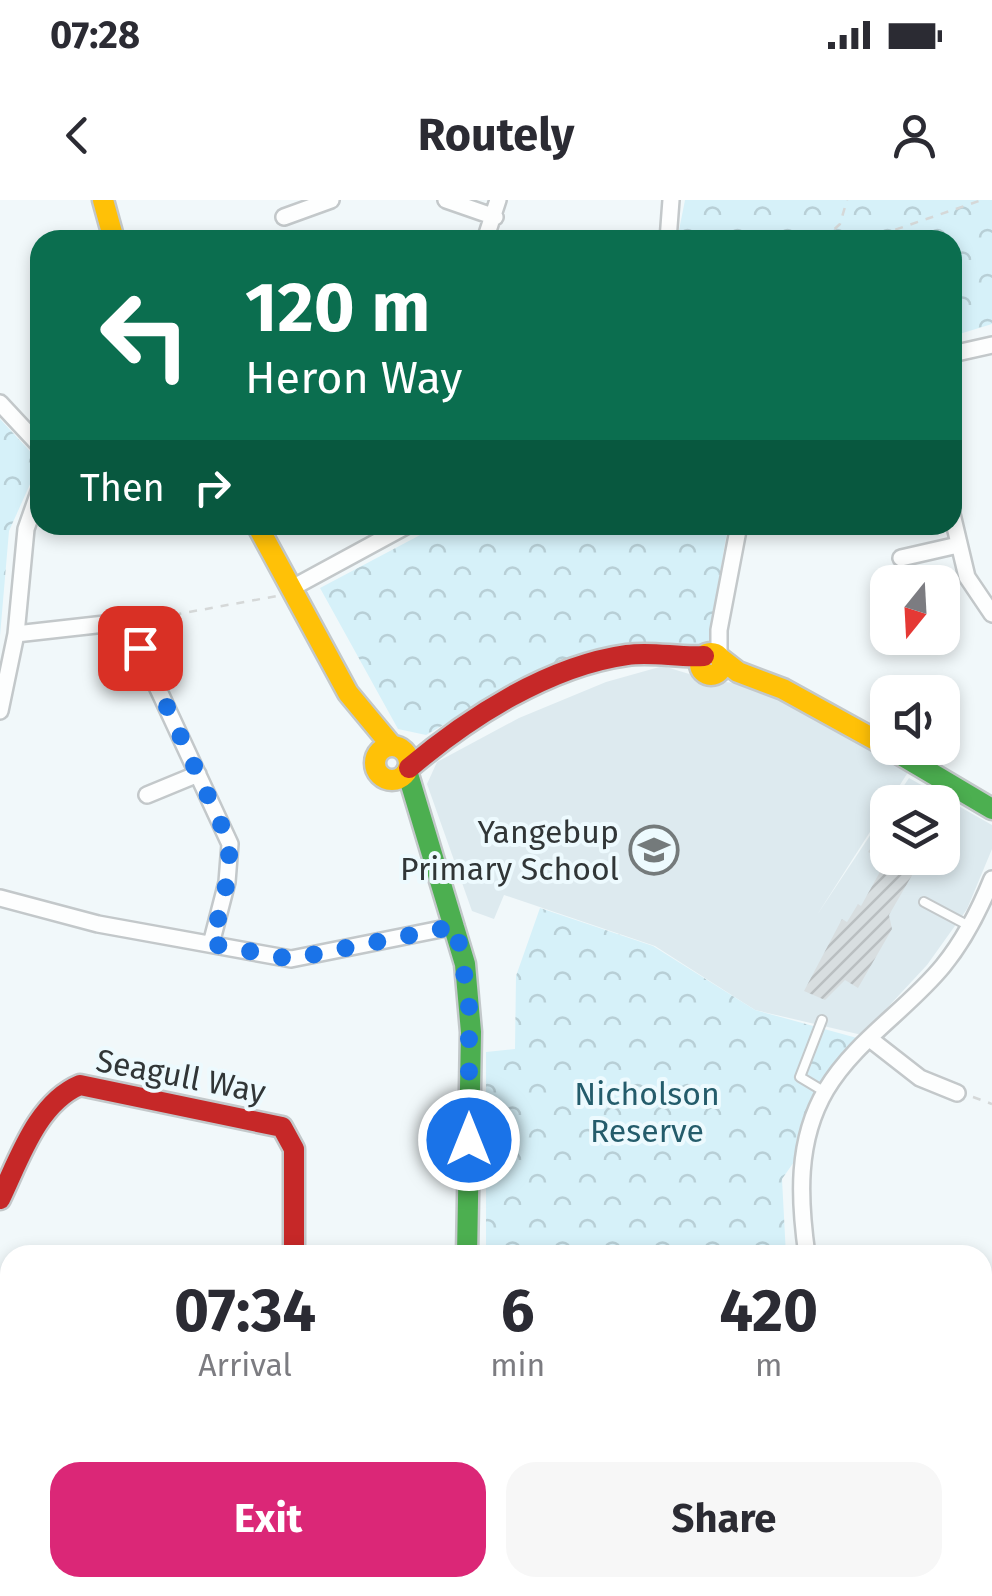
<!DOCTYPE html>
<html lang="en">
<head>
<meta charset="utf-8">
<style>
  :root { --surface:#fff; --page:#f7f7f7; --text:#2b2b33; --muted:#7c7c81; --accent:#db2777 }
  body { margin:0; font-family:"Fira Sans",sans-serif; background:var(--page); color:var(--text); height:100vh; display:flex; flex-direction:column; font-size:38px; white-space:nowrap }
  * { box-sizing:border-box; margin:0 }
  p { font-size:32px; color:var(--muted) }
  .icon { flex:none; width:55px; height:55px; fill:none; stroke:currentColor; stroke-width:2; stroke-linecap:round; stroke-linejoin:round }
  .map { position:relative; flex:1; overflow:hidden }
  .drawer { position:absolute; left:0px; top:1045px; width:992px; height:352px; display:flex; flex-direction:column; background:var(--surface); border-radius:30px 30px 0 0; box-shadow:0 5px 15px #0003 }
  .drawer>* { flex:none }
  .hud { position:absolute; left:30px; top:30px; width:932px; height:305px; border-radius:30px; box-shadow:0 5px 15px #0003; background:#0b6e4f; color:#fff; overflow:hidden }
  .needle { width:65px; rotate:198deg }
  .controls { position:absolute; left:870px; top:365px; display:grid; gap:20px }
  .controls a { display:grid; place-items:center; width:90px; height:90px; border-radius:20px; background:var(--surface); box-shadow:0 5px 15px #0003; font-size:50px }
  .pin { position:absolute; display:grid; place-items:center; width:85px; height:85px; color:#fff; margin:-42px; border-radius:20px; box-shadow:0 5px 15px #0006 }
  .me { position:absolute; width:110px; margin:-55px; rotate:0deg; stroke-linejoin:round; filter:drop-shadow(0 0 8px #0008) }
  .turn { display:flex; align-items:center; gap:35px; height:210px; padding:0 50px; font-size:45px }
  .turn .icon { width:130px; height:130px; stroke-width:2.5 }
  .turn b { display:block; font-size:70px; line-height:85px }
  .then { display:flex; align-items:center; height:95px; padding:0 50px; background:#0003; gap:20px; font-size:38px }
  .eta { display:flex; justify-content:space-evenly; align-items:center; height:170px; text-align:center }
  .eta b { font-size:60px; font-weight:700; line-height:70px }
  .cta { display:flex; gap:20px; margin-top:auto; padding:20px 50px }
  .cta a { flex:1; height:115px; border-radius:30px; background:var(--accent); color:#fff; font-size:40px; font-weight:700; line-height:115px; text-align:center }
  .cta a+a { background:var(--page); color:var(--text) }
  .status { display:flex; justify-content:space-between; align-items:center; height:70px; padding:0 50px; background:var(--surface); direction:ltr }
  .status svg { height:28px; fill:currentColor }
  header { display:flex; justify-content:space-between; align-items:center; height:130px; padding:0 50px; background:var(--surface); font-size:45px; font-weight:700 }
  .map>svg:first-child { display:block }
</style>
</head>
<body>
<div class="status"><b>07:28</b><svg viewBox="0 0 49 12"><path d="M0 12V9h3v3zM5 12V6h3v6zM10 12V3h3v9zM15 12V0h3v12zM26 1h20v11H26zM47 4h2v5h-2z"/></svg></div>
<header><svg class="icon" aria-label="back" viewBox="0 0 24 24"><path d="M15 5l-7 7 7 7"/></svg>Routely<svg class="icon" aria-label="person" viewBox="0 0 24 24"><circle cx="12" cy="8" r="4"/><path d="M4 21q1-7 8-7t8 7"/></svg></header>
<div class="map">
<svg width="992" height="1396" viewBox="0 0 992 1396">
  <defs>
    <pattern id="forest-firs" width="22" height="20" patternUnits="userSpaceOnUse" patternTransform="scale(2.5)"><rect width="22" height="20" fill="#b2dbe7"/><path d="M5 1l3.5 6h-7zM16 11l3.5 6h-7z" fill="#9abdc7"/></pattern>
    <pattern id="park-crowns" width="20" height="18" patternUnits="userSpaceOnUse" patternTransform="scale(2.5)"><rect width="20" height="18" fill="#d6f1f9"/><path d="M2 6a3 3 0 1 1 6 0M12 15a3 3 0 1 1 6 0" fill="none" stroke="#b8cfd6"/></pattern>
    <pattern id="building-hatch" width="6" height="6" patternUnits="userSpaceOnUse" patternTransform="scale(2.5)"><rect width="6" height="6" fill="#d8dee0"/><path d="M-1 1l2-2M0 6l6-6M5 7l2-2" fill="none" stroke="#babfc1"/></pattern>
  </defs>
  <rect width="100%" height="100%" fill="#f1f8fa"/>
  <path fill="#ddeaef" d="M663 466 709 480 758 486 912 566 817 715 887 610 888 658H942V602H893L909 578 992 625V649L967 709 927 765 862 835 755 810 655 746 504 695 494 719 472 711 427 584 437 562 519 518 606 482Z"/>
  <path fill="url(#forest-firs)" d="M992 1263V1396H949L952 1388H982L983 1292Z"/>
  <path fill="url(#park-crowns)" d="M685 0H992V124L953 136 952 40H677Z
    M0 219 40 262 9 331 0 436Z
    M439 325H728L707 452 634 446 532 474 426 535 398 529 320 388Z
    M540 708 653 746 755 810 857 838 816 892 796 959 782 979 786 1055H486V852L515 849 516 776Z"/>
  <path fill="url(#building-hatch)" d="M888 623V658H922L889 715 892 729 858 788 845 780 825 800 804 791 842 719 847 722 858 704 861 706 886 661 868 652Z"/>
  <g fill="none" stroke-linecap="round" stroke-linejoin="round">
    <g stroke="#c3c8ca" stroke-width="12">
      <path id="lane" d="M924 702 971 727
        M822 820 800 877 825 892"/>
    </g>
    <g stroke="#c3c8ca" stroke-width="20">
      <path id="street" d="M446 0 495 17
        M284 17 331 0
        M485 40 498 0
        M668 40 671 0
        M952 154 992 145
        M0 203 40 246
        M952 314 967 377 992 414
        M901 358 958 345
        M292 388 408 325
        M16 434 105 424 118 425 134 437 230 644 227 682 211 744
        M719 457V430L739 325
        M0 511 16 434 26 329 40 289
        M147 595 198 574
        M0 698 98 724 291 759 456 726
        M870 839 920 878 957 893
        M807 1055C799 999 796 941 826 890 855 841 907 810 943 766 965 739 979 711 992 679
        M0 1209 10 1223
        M132 1388 139 1396
        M673 1388 691 1396"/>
    </g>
    <g stroke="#c3c8ca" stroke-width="25">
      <path id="fast" d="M889 548 992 609
        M407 571 465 764 471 832 467 1055"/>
    </g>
    <g stroke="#c3c8ca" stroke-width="25">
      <path id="slow" d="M103 0 114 40
        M257 325 348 493 392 546
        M700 464a11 11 0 1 1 22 0a11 11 0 1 1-22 0Z
        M720 458 738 472 783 489 888 547
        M375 563a17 17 0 1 1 34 0a17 17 0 1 1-34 0Z"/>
    </g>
    <g stroke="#c3c8ca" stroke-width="25">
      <path id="jam" d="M409 568C468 518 548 466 627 455 652 451 678 458 704 456
        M0 999C19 960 37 903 80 885L282 927 294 949V1055
        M355 1396 364 1388"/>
    </g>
    <path stroke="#d5d8d8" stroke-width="2.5" stroke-dasharray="8 8" stroke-linecap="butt" d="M823 40 840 24 847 0
      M865 40 982 0
      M144 425 151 419 277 396
      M973 897 992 904"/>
    <use href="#lane" stroke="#fdfefe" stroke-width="8"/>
    <use href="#street" stroke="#fdfefe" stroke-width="15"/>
    <use href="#fast" stroke="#4caf50" stroke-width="20"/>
    <use href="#slow" stroke="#ffc107" stroke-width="20"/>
    <use href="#jam" stroke="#c62828" stroke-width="20"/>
  </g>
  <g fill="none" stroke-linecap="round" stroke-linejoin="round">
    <path stroke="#1a73e8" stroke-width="18" stroke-dasharray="0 32.4" d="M140 448 230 644 227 682 212 744 291 759 456 726 469 802V940"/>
  </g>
  <defs>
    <g id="school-ring" transform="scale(2.5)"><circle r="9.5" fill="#edfafe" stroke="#747a7b" stroke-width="1.5"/><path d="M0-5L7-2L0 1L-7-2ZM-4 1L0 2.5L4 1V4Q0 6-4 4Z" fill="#747a7b"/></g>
  </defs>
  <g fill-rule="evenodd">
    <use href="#school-ring" x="654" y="650"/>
  </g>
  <g text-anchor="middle" stroke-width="8" stroke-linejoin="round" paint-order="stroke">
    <g font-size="32" fill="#313637" stroke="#edfafe" text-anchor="end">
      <text x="619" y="643">Yangebup<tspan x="619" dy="37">Primary School</tspan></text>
    </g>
    <g font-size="32" fill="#313637" stroke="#edfafe">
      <text transform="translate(181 876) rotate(11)" y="11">Seagull Way</text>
    </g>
    <g font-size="32" fill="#245c6b" stroke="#edfafe">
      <text x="647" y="905">Nicholson<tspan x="647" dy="37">Reserve</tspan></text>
    </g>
  </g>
</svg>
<div class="controls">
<a><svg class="needle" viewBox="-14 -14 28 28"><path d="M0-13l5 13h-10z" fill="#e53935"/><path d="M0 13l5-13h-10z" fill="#7c7c81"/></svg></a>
<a><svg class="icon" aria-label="sound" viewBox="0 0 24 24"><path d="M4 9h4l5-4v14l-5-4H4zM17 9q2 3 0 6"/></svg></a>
<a><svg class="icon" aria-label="layers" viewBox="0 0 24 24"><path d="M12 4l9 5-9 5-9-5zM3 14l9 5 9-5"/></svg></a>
</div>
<div class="pin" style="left:140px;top:448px;background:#d93025"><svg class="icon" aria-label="arrive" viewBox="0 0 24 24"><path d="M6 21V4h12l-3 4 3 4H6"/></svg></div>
<svg class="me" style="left:469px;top:940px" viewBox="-20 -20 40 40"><circle r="17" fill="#1a73e8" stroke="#fff" stroke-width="3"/><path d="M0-11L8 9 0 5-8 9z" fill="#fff"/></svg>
<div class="hud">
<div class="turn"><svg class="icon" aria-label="left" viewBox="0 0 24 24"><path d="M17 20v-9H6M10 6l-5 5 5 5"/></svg><div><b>120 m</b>Heron Way</div></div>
<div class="then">Then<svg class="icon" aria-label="right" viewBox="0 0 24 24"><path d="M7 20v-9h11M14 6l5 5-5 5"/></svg></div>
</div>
<section class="drawer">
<div class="eta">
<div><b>07:34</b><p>Arrival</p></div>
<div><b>6</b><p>min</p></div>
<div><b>420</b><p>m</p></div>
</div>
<div class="cta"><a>Exit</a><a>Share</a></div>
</section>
</div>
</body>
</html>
